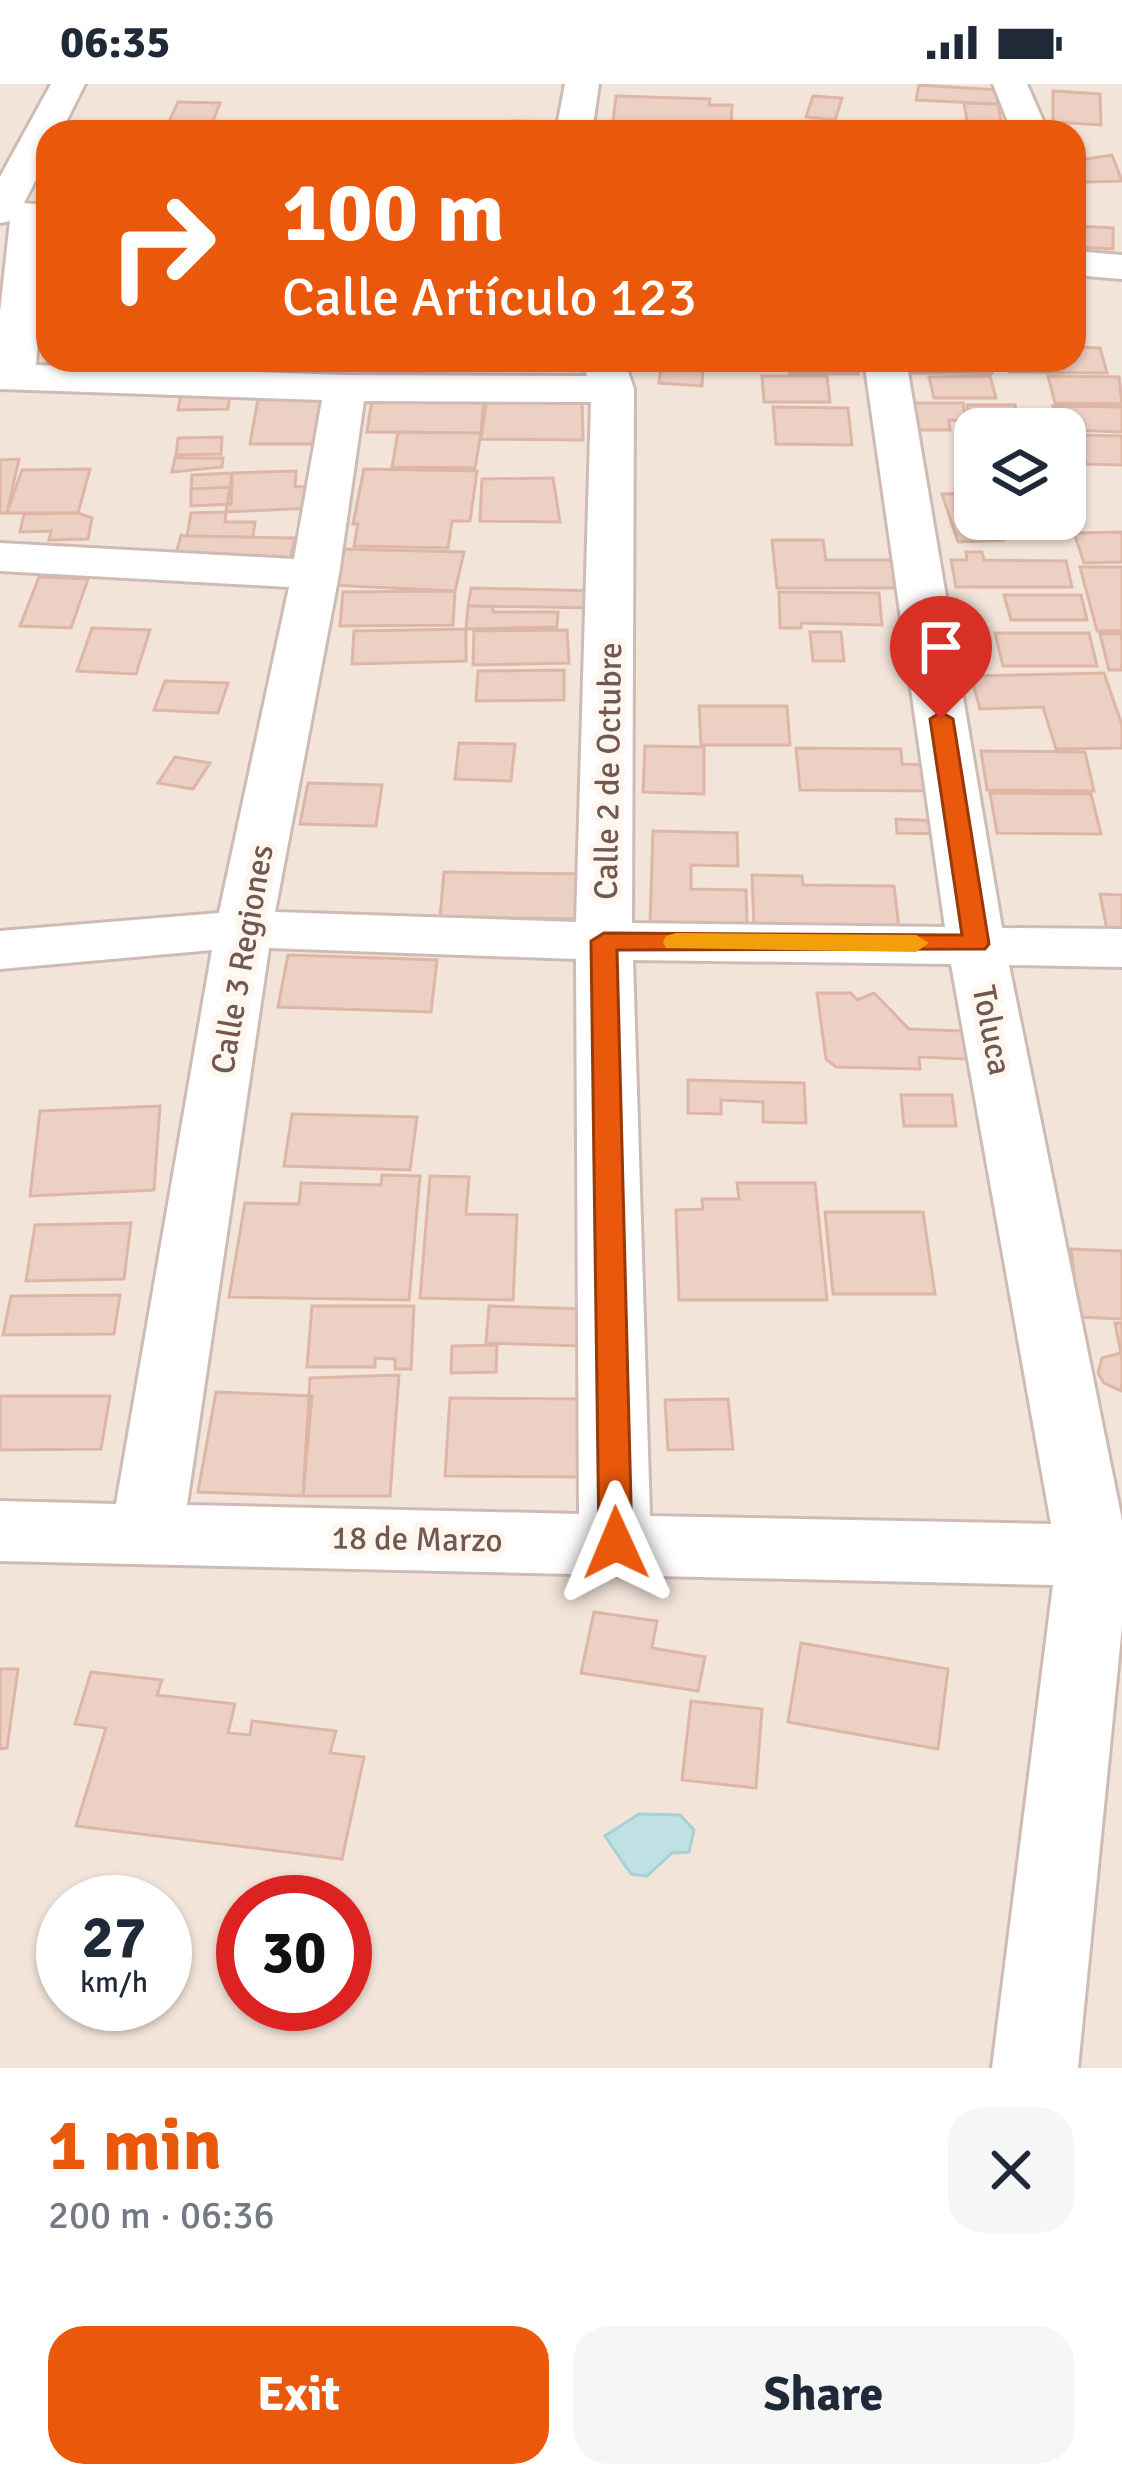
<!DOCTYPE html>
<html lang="en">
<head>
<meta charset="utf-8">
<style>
  :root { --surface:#fff; --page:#f6f6f7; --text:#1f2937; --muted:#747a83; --accent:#ea580c }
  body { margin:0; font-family:Signika,sans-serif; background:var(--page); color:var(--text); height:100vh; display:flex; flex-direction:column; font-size:45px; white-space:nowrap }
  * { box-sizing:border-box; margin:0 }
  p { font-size:39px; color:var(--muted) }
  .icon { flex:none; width:66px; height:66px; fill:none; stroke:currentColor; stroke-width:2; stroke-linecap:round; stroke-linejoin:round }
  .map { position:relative; height:1984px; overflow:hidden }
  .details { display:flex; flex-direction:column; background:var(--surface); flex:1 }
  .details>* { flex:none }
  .guide { position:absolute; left:36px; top:36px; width:1050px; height:252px; border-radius:36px; box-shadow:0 3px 9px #0004; background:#ea580c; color:#fff; overflow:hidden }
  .fabs { position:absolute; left:954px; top:324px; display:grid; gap:24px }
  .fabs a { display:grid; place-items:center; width:132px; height:132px; border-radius:24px; background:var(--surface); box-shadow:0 3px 9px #0004; font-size:60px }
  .speed { position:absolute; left:36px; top:1791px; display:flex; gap:24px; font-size:60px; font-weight:700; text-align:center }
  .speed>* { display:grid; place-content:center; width:156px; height:156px; border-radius:50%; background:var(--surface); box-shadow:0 3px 9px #0004; line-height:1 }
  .speed small { font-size:30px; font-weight:400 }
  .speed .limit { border:18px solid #d22; background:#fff; color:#111 }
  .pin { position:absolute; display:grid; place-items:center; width:102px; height:102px; color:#fff; margin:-123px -51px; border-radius:50% 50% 50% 0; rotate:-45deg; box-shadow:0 0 12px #0007 }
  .pin .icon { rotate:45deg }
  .me { position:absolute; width:132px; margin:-66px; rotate:359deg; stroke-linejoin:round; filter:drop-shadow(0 0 9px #0008) }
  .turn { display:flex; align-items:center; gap:42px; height:252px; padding:0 48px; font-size:54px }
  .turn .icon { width:156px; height:156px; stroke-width:2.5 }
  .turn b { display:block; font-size:84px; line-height:102px }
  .round { display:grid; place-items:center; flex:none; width:126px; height:126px; border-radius:36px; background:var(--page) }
  .head { display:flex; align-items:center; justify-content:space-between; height:204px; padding:0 48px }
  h1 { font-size:72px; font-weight:800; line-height:90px; color:var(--accent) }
  .cta { display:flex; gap:24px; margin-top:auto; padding:24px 48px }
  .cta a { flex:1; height:138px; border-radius:36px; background:var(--accent); color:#fff; font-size:48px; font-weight:800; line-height:138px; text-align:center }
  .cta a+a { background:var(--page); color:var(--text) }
  .status { display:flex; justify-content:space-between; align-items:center; height:84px; padding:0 60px; background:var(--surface); direction:ltr }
  .status svg { height:33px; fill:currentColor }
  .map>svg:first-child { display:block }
</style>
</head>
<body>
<div class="status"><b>06:35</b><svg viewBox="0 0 49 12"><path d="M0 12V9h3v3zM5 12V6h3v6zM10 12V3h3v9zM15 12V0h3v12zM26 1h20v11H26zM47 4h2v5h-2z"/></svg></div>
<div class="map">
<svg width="1122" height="1984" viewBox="0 0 1122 1984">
  <rect width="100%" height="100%" fill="#fbf2ea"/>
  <path fill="#f2e4d9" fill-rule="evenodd" d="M0 0H1122V1984H0ZM48 48H1074V276H48ZM975 345H1065V435H975ZM63 1818H165V1920H63ZM243 1818H345V1920H243Z"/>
  <path fill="#c0e1e3" stroke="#a7d1d3" stroke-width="3" d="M639 1730 680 1731 694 1746 689 1768 672 1769 647 1792 631 1790 605 1752Z"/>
  <path fill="#edd0c4" stroke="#deb6a6" stroke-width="3" d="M919 1 998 6V20L916 16Z
    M1053 7 1100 10 1101 41 1053 38Z
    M616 12 710 15 709 21H732L731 41 613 38Z
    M813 12 842 14 835 36 806 33Z
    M178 18 220 19 211 42 168 40Z
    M964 19 998 20 1002 44 968 43Z
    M512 37 555 38 553 48H509Z
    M599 41 708 44 707 48H598Z
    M1112 71 1122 97 1086 98 1075 77Z
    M1078 142 1113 144V165L1077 163Z
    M1074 263 1100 264 1107 289 1009 288 1006 276H1074Z
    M392 276H478L479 286 393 288Z
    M506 276H590L592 282 508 284Z
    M679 276H749L748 286 678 283Z
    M788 276H856L858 290H790Z
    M910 276H989L992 289H912Z
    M661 284 703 286 702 302 659 299Z
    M762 292H827L830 318H764Z
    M990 292 996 314H934L929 293Z
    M1048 292 1119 293 1122 320 1055 319Z
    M373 309 484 311 481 349 367 348Z
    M181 310H230L228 325 178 326Z
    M487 313 582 315 583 356 481 355Z
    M321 314 315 360H250L258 315Z
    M914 319H963L966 337 949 336 950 346H919Z
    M967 321H1015L1016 327H1034L1038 345 973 348Z
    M1053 322 1122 323V348L1045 345 1042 333H1056Z
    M773 323 848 324 852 361 776 360Z
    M398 348 481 349 475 384 392 383Z
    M1079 351 1122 352V381L1086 380Z
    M222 353 221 370 176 371 178 354Z
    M175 374H223L222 383 172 388Z
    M19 375 7 429H0V376Z
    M90 385 78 429H7L22 386Z
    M364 385 477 387 470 437H452L448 464 354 462 358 440H353Z
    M296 387 295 403 310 402V424L226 428 232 389Z
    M232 389V403L191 405 192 391Z
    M553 394 560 438 480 437 482 395Z
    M232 403 231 420 191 422V405Z
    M975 409V435H996L1004 456 958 458 942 410Z
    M226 428 225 438H255L253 453 187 452 191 429Z
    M78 429 92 434 88 455 49 456 51 447 20 448 24 430Z
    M1122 448V478L1084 479 1074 449Z
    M181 451 187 452 295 454 290 477 175 474Z
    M772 456H823L826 476H897L901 504H777Z
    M340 465 464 468 455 507 331 501Z
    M966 468H982L984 476 1066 477 1072 503H956L951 476H967Z
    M1080 483H1122V547H1097Z
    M39 493 88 495 71 544 20 542Z
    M471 504 598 507 597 524 468 522Z
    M455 507 453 541 340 542 343 508Z
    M779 508 879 509 882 541 801 539V544H780Z
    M1004 511H1081L1087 536H1011Z
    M468 522H493V528H558L557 543 466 545Z
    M92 544 150 546 136 590 77 587Z
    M466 545V577L352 580 354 547Z
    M567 546 569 579 473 581 474 547Z
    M810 548H841L844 577H813Z
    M995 549H1089L1097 582H1003Z
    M1100 550H1122V586H1109Z
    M564 586V616L476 617 478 587Z
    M1104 589 1122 641V664L1056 665 1043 623 980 625 971 592Z
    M165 597 228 599 218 629 154 626Z
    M699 622H787L790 661H701Z
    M459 659 515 660 511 697 455 695Z
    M645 662 704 663V710L643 708Z
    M796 664 901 665 902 680 930 681 934 707 800 706Z
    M981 667 1085 668 1094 707 987 706Z
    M175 673 210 679 193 705 158 699Z
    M308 699 382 701 376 742 300 740Z
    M990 709 1091 710 1101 750 997 749Z
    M896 735 941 737 942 750 897 749Z
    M653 747 737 749 738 782 691 781V805L746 806 747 841 650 838Z
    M444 788 590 790 588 835 440 833Z
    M752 791 802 792 803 801 894 802 899 844 754 842Z
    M1100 810 1122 811V846H1107Z
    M288 871 437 876 431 928 278 923Z
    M817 909H851L857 916 874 909 909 945 963 947 966 975 919 973 920 985 836 983 826 975Z
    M688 996 804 999 806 1039 763 1038V1018L721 1016V1030L688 1029Z
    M901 1011H952L956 1042H904Z
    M160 1022 154 1106 30 1112 40 1027Z
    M292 1030 417 1033 410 1086 284 1082Z
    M382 1091 420 1092 409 1216 229 1213 245 1119 299 1120 301 1099 381 1101Z
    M430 1092 469 1093 466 1130 517 1131 513 1216 420 1214Z
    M737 1099H815L827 1216H679L676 1126 703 1125 702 1115H739Z
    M825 1128H923L935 1210H833Z
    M131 1139 124 1195 26 1197 35 1141Z
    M1071 1165 1122 1167V1235L1079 1233Z
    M120 1211 114 1250 3 1251 11 1212Z
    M312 1222H414L411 1285H395V1275L375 1274V1283H307Z
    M489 1222 584 1225 582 1262 486 1259Z
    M1115 1239H1122V1307L1104 1299 1098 1289 1102 1274 1121 1269Z
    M497 1261 496 1288 451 1289 452 1262Z
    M399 1291 390 1412H303L310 1294Z
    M216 1308 312 1312 303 1412 198 1408Z
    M0 1312H110L101 1365 0 1366Z
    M450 1314 592 1315V1393L445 1392Z
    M728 1315 733 1365 668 1366 665 1316Z
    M594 1528 657 1537 652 1564 705 1573 698 1607 581 1589Z
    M801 1559 948 1585 938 1665 788 1638Z
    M0 1585H18L7 1664 0 1665Z
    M91 1588 162 1596 157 1611 235 1620 228 1649 250 1651 252 1637 336 1647 330 1669 364 1673 342 1775 76 1742 106 1644 75 1640Z
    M691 1617 762 1625 756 1704 682 1696Z"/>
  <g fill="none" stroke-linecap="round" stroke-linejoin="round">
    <g stroke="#cebcb4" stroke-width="6">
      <path id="street" d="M51 0H85L61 48H48V72L24 119 43 121 48 127 36 281 345 291 587 292 582 276H624L634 305 632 839 945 843 864 276H906L1002 844 1122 845V883L1009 881 1122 1436V1542L1078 1984H992L1053 1501 0 1477V1417L116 1420 212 866 0 885V847L219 829 289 503 0 487V459L294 475 322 316 0 305V228L10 137 0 139V93ZM364 317 591 318 576 838 275 828 339 490ZM269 864 576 875 579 1430 187 1421ZM633 876 951 880 1051 1440 650 1432Z
        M565 0H599L592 48H556Z
        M993 0H1027L1048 48H1012Z
        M1074 167 1122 171V195L1074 191Z"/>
    </g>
    <use href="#street" fill="#fff" fill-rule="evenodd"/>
  </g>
  <path fill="#ea580c" stroke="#983908" stroke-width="3" d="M941 628 953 635 989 860 985 865 617 866 632 1459 627 1469 616 1472 604 1469 599 1459 591 857 604 849 962 851 930 635Z"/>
  <path fill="#f59e0b" d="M676 849 916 851 929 859 916 868 666 864 663 858 666 852Z"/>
  <g text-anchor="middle" stroke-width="12" stroke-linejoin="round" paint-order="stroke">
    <g font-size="33" fill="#735850" stroke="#fdf7f0">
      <text transform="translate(607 687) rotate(-89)" y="12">Calle 2 de Octubre</text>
      <text transform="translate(241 875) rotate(-80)" y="12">Calle 3 Regiones</text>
      <text transform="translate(993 946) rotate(79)" y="12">Toluca</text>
      <text transform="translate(417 1454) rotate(1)" y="12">18 de Marzo</text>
    </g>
  </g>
</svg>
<div class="fabs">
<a><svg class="icon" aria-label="layers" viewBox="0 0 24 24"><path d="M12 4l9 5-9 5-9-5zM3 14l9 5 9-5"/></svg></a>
</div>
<div class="speed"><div>27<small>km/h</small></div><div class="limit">30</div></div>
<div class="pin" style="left:941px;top:635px;background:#d93025"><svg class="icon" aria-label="arrive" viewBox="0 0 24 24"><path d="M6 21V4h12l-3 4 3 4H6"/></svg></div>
<svg class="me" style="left:616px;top:1459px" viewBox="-20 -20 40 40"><path d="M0-17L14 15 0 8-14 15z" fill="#ea580c" stroke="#fff" stroke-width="4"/></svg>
<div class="guide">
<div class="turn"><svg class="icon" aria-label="right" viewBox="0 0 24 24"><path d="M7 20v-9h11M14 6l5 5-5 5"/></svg><div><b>100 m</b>Calle Artículo 123</div></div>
</div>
</div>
<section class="details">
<div class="head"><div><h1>1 min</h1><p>200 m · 06:36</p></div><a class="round"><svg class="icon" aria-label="close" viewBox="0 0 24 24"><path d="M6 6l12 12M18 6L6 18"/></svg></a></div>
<div class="cta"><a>Exit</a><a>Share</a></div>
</section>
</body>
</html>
